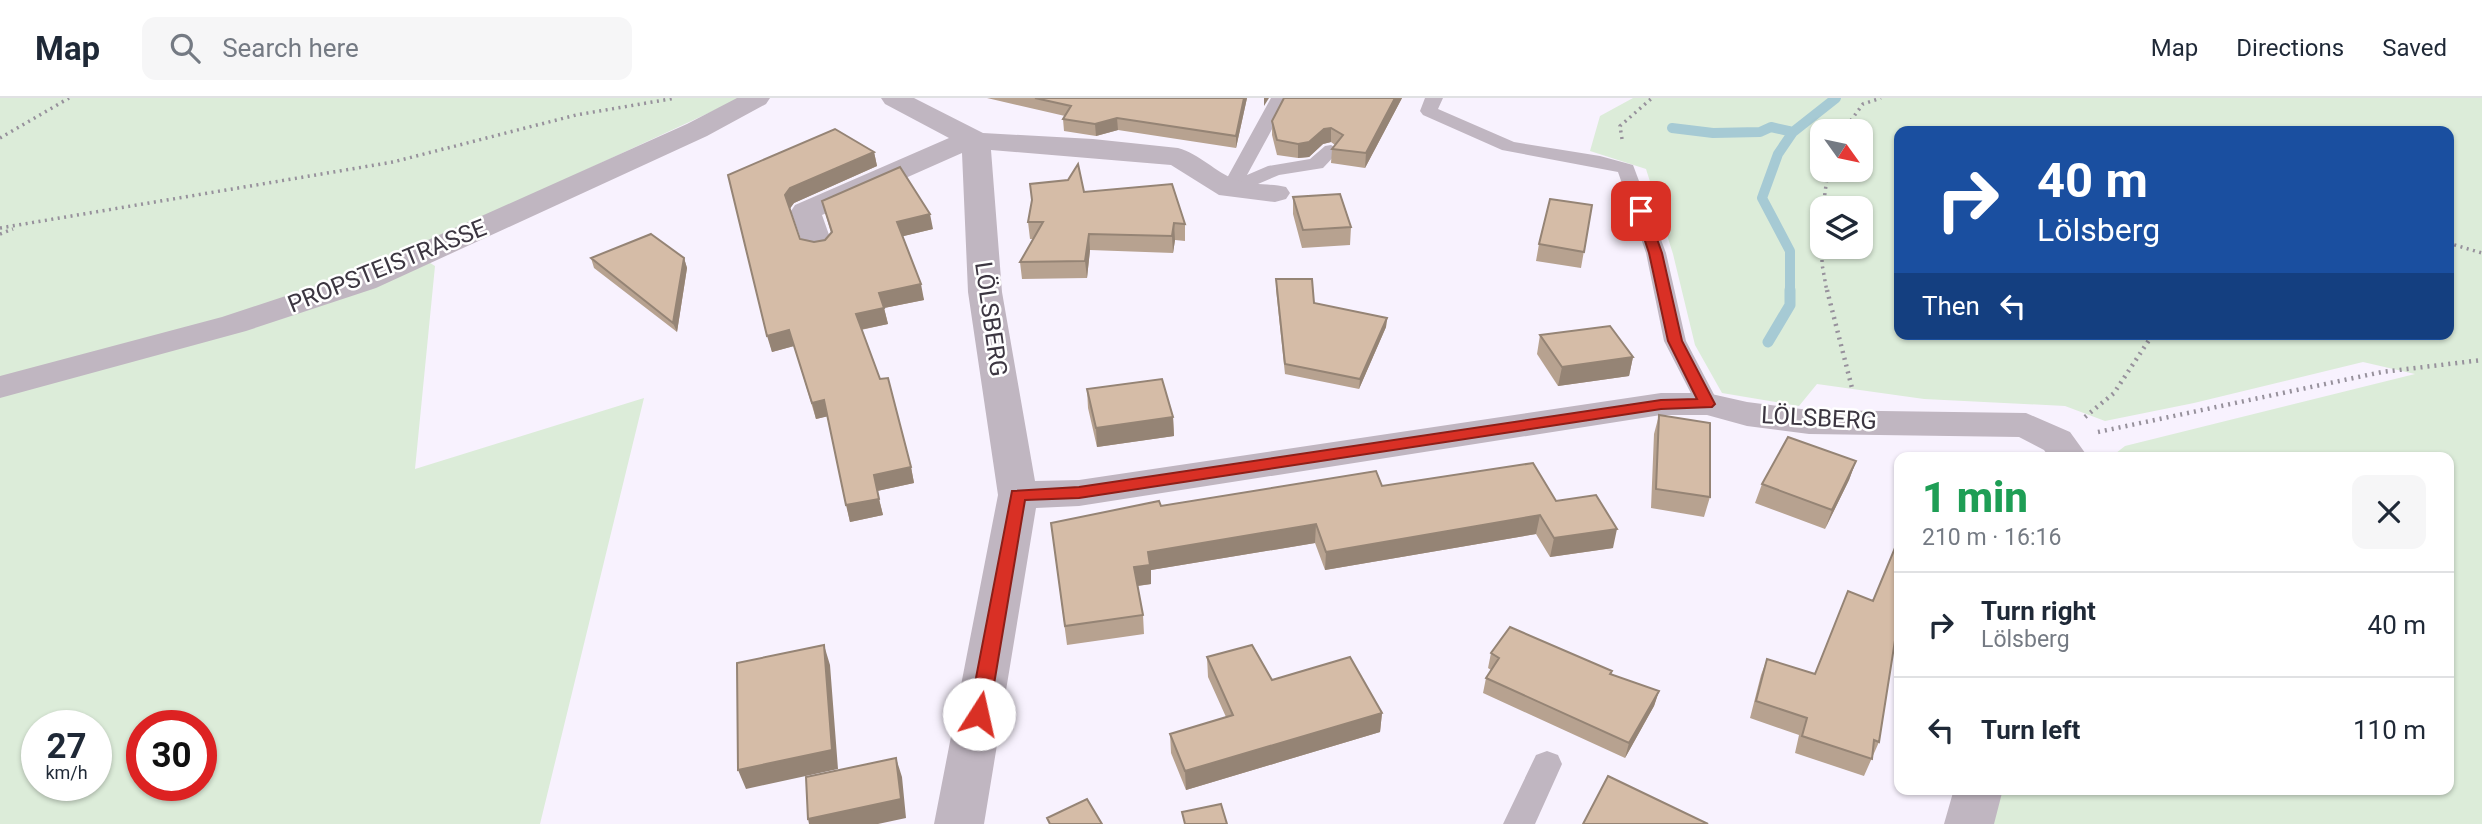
<!DOCTYPE html>
<html lang="en">
<head>
<meta charset="utf-8">
<style>
  :root { --surface:#fff; --page:#f6f6f7; --text:#1f2937; --muted:#747a83; --line:#e0e1e3 }
  body { margin:0; font-family:Roboto,sans-serif; background:var(--page); color:var(--text); height:100vh; display:flex; flex-direction:column; font-size:26px; white-space:nowrap }
  * { box-sizing:border-box; margin:0 }
  p { font-size:23px; color:var(--muted) }
  .icon { flex:none; width:38px; height:38px; fill:none; stroke:currentColor; stroke-width:2; stroke-linecap:round; stroke-linejoin:round }
  .map { position:relative; flex:1; overflow:hidden }
  .details { position:absolute; left:1894px; top:354px; width:560px; height:343px; display:flex; flex-direction:column; background:var(--surface); border-radius:14px; box-shadow:0 2px 5px #0004 }
  .details>* { flex:none }
  .guide { position:absolute; left:1894px; top:28px; width:560px; height:214px; border-radius:14px; box-shadow:0 2px 5px #0004; background:#1a4fa0; color:#fff; overflow:hidden }
  .needle { width:46px; rotate:123deg }
  .fabs { position:absolute; left:1810px; top:21px; display:grid; gap:14px }
  .fabs a { display:grid; place-items:center; width:63px; height:63px; border-radius:14px; background:var(--surface); box-shadow:0 2px 5px #0004; font-size:35px }
  .speed { position:absolute; left:21px; top:612px; display:flex; gap:14px; font-size:35px; font-weight:700; text-align:center }
  .speed>* { display:grid; place-content:center; width:91px; height:91px; border-radius:50%; background:var(--surface); box-shadow:0 2px 5px #0004; line-height:1 }
  .speed small { font-size:18px; font-weight:400 }
  .speed .limit { border:10px solid #d22; background:#fff; color:#111 }
  .pin { position:absolute; display:grid; place-items:center; width:60px; height:60px; color:#fff; margin:-30px; border-radius:14px; box-shadow:0 4px 10px #0006 }
  .me { position:absolute; width:77px; margin:-38px; rotate:10deg; stroke-linejoin:round; filter:drop-shadow(0 0 5px #0008) }
  .turn { display:flex; align-items:center; gap:24px; height:147px; padding:0 28px; font-size:32px }
  .turn .icon { width:91px; height:91px; stroke-width:2.5 }
  .turn b { display:block; font-size:49px; line-height:60px }
  .then { display:flex; align-items:center; height:66px; padding:0 28px; background:#0003; gap:14px; font-size:26px }
  .round { display:grid; place-items:center; flex:none; width:74px; height:74px; border-radius:14px; background:var(--page) }
  .headline { display:flex; align-items:center; justify-content:space-between; height:119px; padding:0 28px }
  h1 { font-size:42px; font-weight:800; line-height:52px; color:#1e9e55 }
  ul { padding:0; list-style:none }
  li { display:flex; align-items:center; gap:21px; height:105px; padding:0 28px; border-top:2px solid var(--line) }
  li div { flex:1 }
  li b { display:block; font-size:26px }
  li em { font-style:normal }
  header { display:flex; align-items:center; gap:42px; box-sizing:border-box; height:98px; padding:0 35px; background:var(--surface); border-bottom:2px solid var(--line) }
  header strong { font-size:33px }
  nav { display:flex; gap:38px; margin-inline-start:auto; font-size:24px }
  .search { width:490px; height:63px; background:var(--page); display:flex; align-items:center; gap:18px; box-sizing:border-box; padding:0 24px; border-radius:14px; color:var(--muted); font-size:26px }
  .map>svg:first-child { display:block }
</style>
</head>
<body>
<header>
<strong>Map</strong>
<div class="search"><svg class="icon" aria-label="search" viewBox="0 0 24 24"><circle cx="10" cy="10" r="6"/><path d="M15 15l6 6"/></svg>Search here</div>
<nav><a>Map</a><a>Directions</a><a>Saved</a></nav>
</header>
<div class="map">
<svg width="2482" height="726" viewBox="0 0 2482 726">
  <rect width="100%" height="100%" fill="#f8f2fe"/>
  <path fill="#dcecd9" fill-rule="evenodd" d="M0 0H741L411 153 435 168 415 371 644 300 540 726H0ZM37 628H96V688H37ZM142 628H201V688H142Z
    M1633 0H2482V726H1992L2001 691H2448V359H2111L2125 348 2415 276 2363 264 2194 305 2105 323 2065 308 1924 301 1817 286 1799 308 1722 295 1695 247 1673 156 1646 71 1590 53 1600 18ZM1822 33H1860V72H1822ZM1899 33H2448V236H1899ZM1822 110H1860V149H1822Z"/>
  <g fill="none" stroke-linecap="round" stroke-linejoin="round">
    <path stroke="#a6cad4" stroke-width="10" d="M1672 30 1713 35 1760 34 1771 29 1793 34 1836 0
      M1790 194V153L1762 100 1778 56 1793 34"/>
    <path stroke="#a6cad4" stroke-width="11" d="M1768 244 1790 207V192"/>
    <path stroke="#97919c" stroke-width="3.5" stroke-dasharray="2 4.5" stroke-linecap="butt" d="M1843 33 1863 6 1881 0
      M0 40 69 0
      M1622 41 1620 28 1652 0
      M1823 110 1828 72
      M1822 123V166L1827 194
      M0 130 393 64 576 17 676 0
      M0 136 13 131
      M2448 145 2482 155"/>
    <path stroke="#97919c" stroke-width="4.5" stroke-dasharray="2 5" stroke-linecap="butt" d="M1827 192 1852 290
      M2085 319 2114 295 2153 236
      M2098 334 2382 274 2482 262"/>
    <path fill="#c0b6c1" fill-rule="evenodd" d="M1271 0H1289L1247 77 1268 68 1310 61 1325 48 1331 47 1340 52 1323 70 1279 77 1237 95H1223L1221 91Z
      M1425 0H1443L1438 11 1514 44 1600 58 1633 67 1666 155 1686 243 1719 306 1715 311 1707 313 1699 311 1664 243 1646 155 1618 74 1502 52 1423 17 1420 13Z
      M1547 653 1558 657 1562 666 1535 726H1503L1536 657Z"/>
    <path fill="#c0b6c1" fill-rule="evenodd" d="M881 0H914L983 35 1093 41 1178 50C1200 56 1215 74 1236 82 1251 88 1270 85 1286 89L1290 95 1286 101 1275 104 1219 97 1171 67 991 52 1002 194 1035 383 1079 382 1661 295H1707L1747 304 1809 312 2026 315 2070 334 2088 359H2049L2044 352 2019 339 1809 336 1747 328 1707 317H1661L1079 408 1036 410 984 726H934L998 397 968 194 962 55 822 117 833 148 828 155 817 157 806 155 791 113 795 107 949 40 885 6Z
      M1954 691H2003L1994 726H1944Z"/>
    <path fill="#c0b6c1" fill-rule="evenodd" d="M737 0H770L766 6 707 38 376 190 246 233 0 300V278L222 219 352 176 687 26Z"/>
  </g>
  <path fill="#b7a290" d="M987 0H1247L1236 50 1118 32 1096 38 1064 33 1063 21 1065 18Z
    M1284 0H1402L1365 70 1331 65 1332 51 1335 47 1331 44 1323 46 1309 59 1298 60 1277 57 1272 37V23Z
    M874 54 877 68 794 105 790 110 800 141 814 144 825 142 831 135 822 103 933 131 903 138 924 202 884 210 888 226 861 232 911 369 914 385 877 393 883 417 850 424 828 318 816 321 794 248 772 254 728 77Z
    M1030 86 1084 94 1185 126V143L1175 142 1173 155 1090 152 1087 180 1022 181 1020 164 1034 141H1030L1028 124 1032 105Z
    M1293 99 1351 129 1350 147 1302 150 1293 116Z
    M1592 107 1581 170 1536 163 1539 146Z
    M591 160H684L687 170 677 234 594 170Z
    M1276 181 1314 205 1387 220 1386 229 1359 291 1285 276 1276 191Z
    M1540 237 1633 259 1629 278 1558 288 1537 256Z
    M1087 291 1173 319 1174 338 1097 349 1088 310Z
    M1659 317 1710 399 1704 419 1651 410 1654 336Z
    M1856 363 1849 382 1825 431 1755 405 1762 386Z
    M1382 388 1556 403 1613 450 1550 459 1536 436 1325 472 1315 445 1151 472V486L1138 488 1143 517 1144 536 1067 547 1051 425 1161 408Z
    M1899 445V556L1893 554 1879 644 1864 678 1795 655 1799 637 1750 620 1761 577 1767 561 1815 576 1873 503Z
    M1491 555 1612 573 1611 577 1659 593 1654 608 1625 660 1483 595 1486 580 1491 572 1488 570Z
    M1207 559 1272 582 1382 615 1380 634 1186 692 1171 655 1170 636 1226 619 1208 579Z"/>
  <path fill="#958475" d="M1244 0H1247L1236 50V38Z
    M1264 0H1269L1264 8Z
    M1395 0H1402L1365 70 1366 55Z
    M1117 20 1118 32 1096 38 1095 26Z
    M1331 30V44L1323 46 1309 59 1298 60V46L1324 31Z
    M874 54 877 68 794 105 789 112 785 97 790 90Z
    M930 116 933 131 900 139 897 124Z
    M1174 125 1175 142 1173 155 1172 138Z
    M1089 136 1090 152 1087 180 1085 163Z
    M684 160 687 170 677 234 673 225Z
    M921 186 924 202 884 210 888 226 859 232 856 216 879 195Z
    M1387 220 1386 229 1359 291 1360 281Z
    M789 232 794 248 772 254 767 238Z
    M1633 259 1629 278 1558 288 1562 269Z
    M824 302 829 318 816 321 812 305Z
    M1173 319 1174 338 1097 349 1096 330Z
    M1856 363 1849 382 1825 431 1832 412Z
    M911 369 914 385 877 393 874 377Z
    M879 401 883 417 850 424 846 407Z
    M1540 417 1536 436 1325 472 1326 454Z
    M1316 426 1315 445 1151 472V486L1136 488 1134 469 1148 454Z
    M1617 431 1613 450 1550 459 1554 440Z
    M824 547 830 567 838 671 746 691 738 672Z
    M1659 593 1654 608 1625 660 1629 645Z
    M1382 615 1380 634 1186 692 1185 673Z
    M896 660 902 679 906 720 878 726H809L808 721Z"/>
  <path fill="#d5bca7" stroke="#958475" stroke-width="2" d="M1035 0H1244L1236 38 1117 20 1095 26 1063 21 1071 8Z
    M1284 0H1395L1366 55 1332 51 1343 37 1331 30 1324 31 1309 44 1298 46 1277 42 1272 23Z
    M835 31 874 54 790 90 785 97 800 141 814 144 825 142 832 134 822 103 900 69 930 116 897 124 921 186 879 195 884 210 856 216 880 281 888 280 911 369 874 377 879 401 846 407 824 302 812 305 789 232 767 238 728 77Z
    M1078 66 1084 94 1172 86 1185 126 1174 125 1172 138 1089 136 1085 163 1020 164 1043 124H1028L1032 102 1030 86 1068 82Z
    M1340 96 1351 129 1303 132 1293 99Z
    M1550 101 1592 107 1584 154 1539 146Z
    M651 136 684 160 673 225 591 160Z
    M1276 181H1312L1314 205 1387 220 1360 281 1285 266Z
    M1610 228 1633 259 1562 269 1540 237Z
    M1162 281 1173 319 1096 330 1087 291Z
    M1659 317 1710 325V399L1656 391Z
    M1788 339 1856 363 1832 412 1762 386Z
    M1533 365 1556 403 1596 397 1617 431 1554 440 1540 417 1326 454 1316 426 1148 454 1150 467 1134 469 1143 517 1065 528 1051 425 1159 403 1161 408 1376 373 1382 388Z
    M1897 445H1899V537L1896 536 1879 644 1874 642 1872 661 1802 638 1807 620 1756 603 1767 561 1815 576 1848 493 1873 503Z
    M1510 529 1612 573 1610 576 1659 593 1629 645 1486 580 1499 560 1491 555Z
    M824 547 832 652 738 672 737 565Z
    M1252 547 1272 582 1350 559 1382 615 1185 673 1170 636 1233 617 1207 559Z
    M896 660 901 701 808 721 806 679Z
    M1608 678 1708 726H1583Z
    M1087 701 1102 726H1050L1047 720Z
    M1221 706 1227 726H1185L1182 714Z"/>
  <path fill="#d93025" stroke="#8d1f18" stroke-width="2" d="M1641 109 1647 113 1662 155 1682 243 1715 306 1712 309 1661 311 1079 400 1025 402 989 616 986 622 979 624 972 622 969 616 1012 393 1079 389 1661 302 1697 301 1668 243 1649 155 1635 113Z"/>
  <g text-anchor="middle" stroke-width="5" stroke-linejoin="round" paint-order="stroke">
    <g font-size="24" fill="#3c3641" stroke="#fff">
      <text transform="translate(387 168) rotate(-22)" y="8">PROPSTEISTRASSE</text>
      <text transform="translate(991 221) rotate(82)" y="8">LÖLSBERG</text>
      <text transform="translate(1819 320) rotate(3)" y="8">LÖLSBERG</text>
    </g>
  </g>
</svg>
<div class="fabs">
<a><svg class="needle" viewBox="-14 -14 28 28"><path d="M0-13l5 13h-10z" fill="#e53935"/><path d="M0 13l5-13h-10z" fill="#747a83"/></svg></a>
<a><svg class="icon" aria-label="layers" viewBox="0 0 24 24"><path d="M12 4l9 5-9 5-9-5zM3 14l9 5 9-5"/></svg></a>
</div>
<div class="speed"><div>27<small>km/h</small></div><div class="limit">30</div></div>
<div class="pin" style="left:1641px;top:113px;background:#d93025"><svg class="icon" aria-label="arrive" viewBox="0 0 24 24"><path d="M6 21V4h12l-3 4 3 4H6"/></svg></div>
<svg class="me" style="left:979px;top:616px" viewBox="-20 -20 40 40"><circle r="19" fill="#fff"/><path d="M0-13L10 11 0 6-10 11z" fill="#d93025"/></svg>
<div class="guide">
<div class="turn"><svg class="icon" aria-label="right" viewBox="0 0 24 24"><path d="M7 20v-9h11M14 6l5 5-5 5"/></svg><div><b>40 m</b>Lölsberg</div></div>
<div class="then">Then<svg class="icon" aria-label="left" viewBox="0 0 24 24"><path d="M17 20v-9H6M10 6l-5 5 5 5"/></svg></div>
</div>
<section class="details">
<div class="headline"><div><h1>1 min</h1><p>210 m · 16:16</p></div><a class="round"><svg class="icon" aria-label="close" viewBox="0 0 24 24"><path d="M6 6l12 12M18 6L6 18"/></svg></a></div>
<ul>
<li><svg class="icon" aria-label="right" viewBox="0 0 24 24"><path d="M7 20v-9h11M14 6l5 5-5 5"/></svg><div><b>Turn right</b><p>Lölsberg</p></div><em>40 m</em></li>
<li><svg class="icon" aria-label="left" viewBox="0 0 24 24"><path d="M17 20v-9H6M10 6l-5 5 5 5"/></svg><div><b>Turn left</b></div><em>110 m</em></li>
</ul>
</section>
</div>
</body>
</html>
